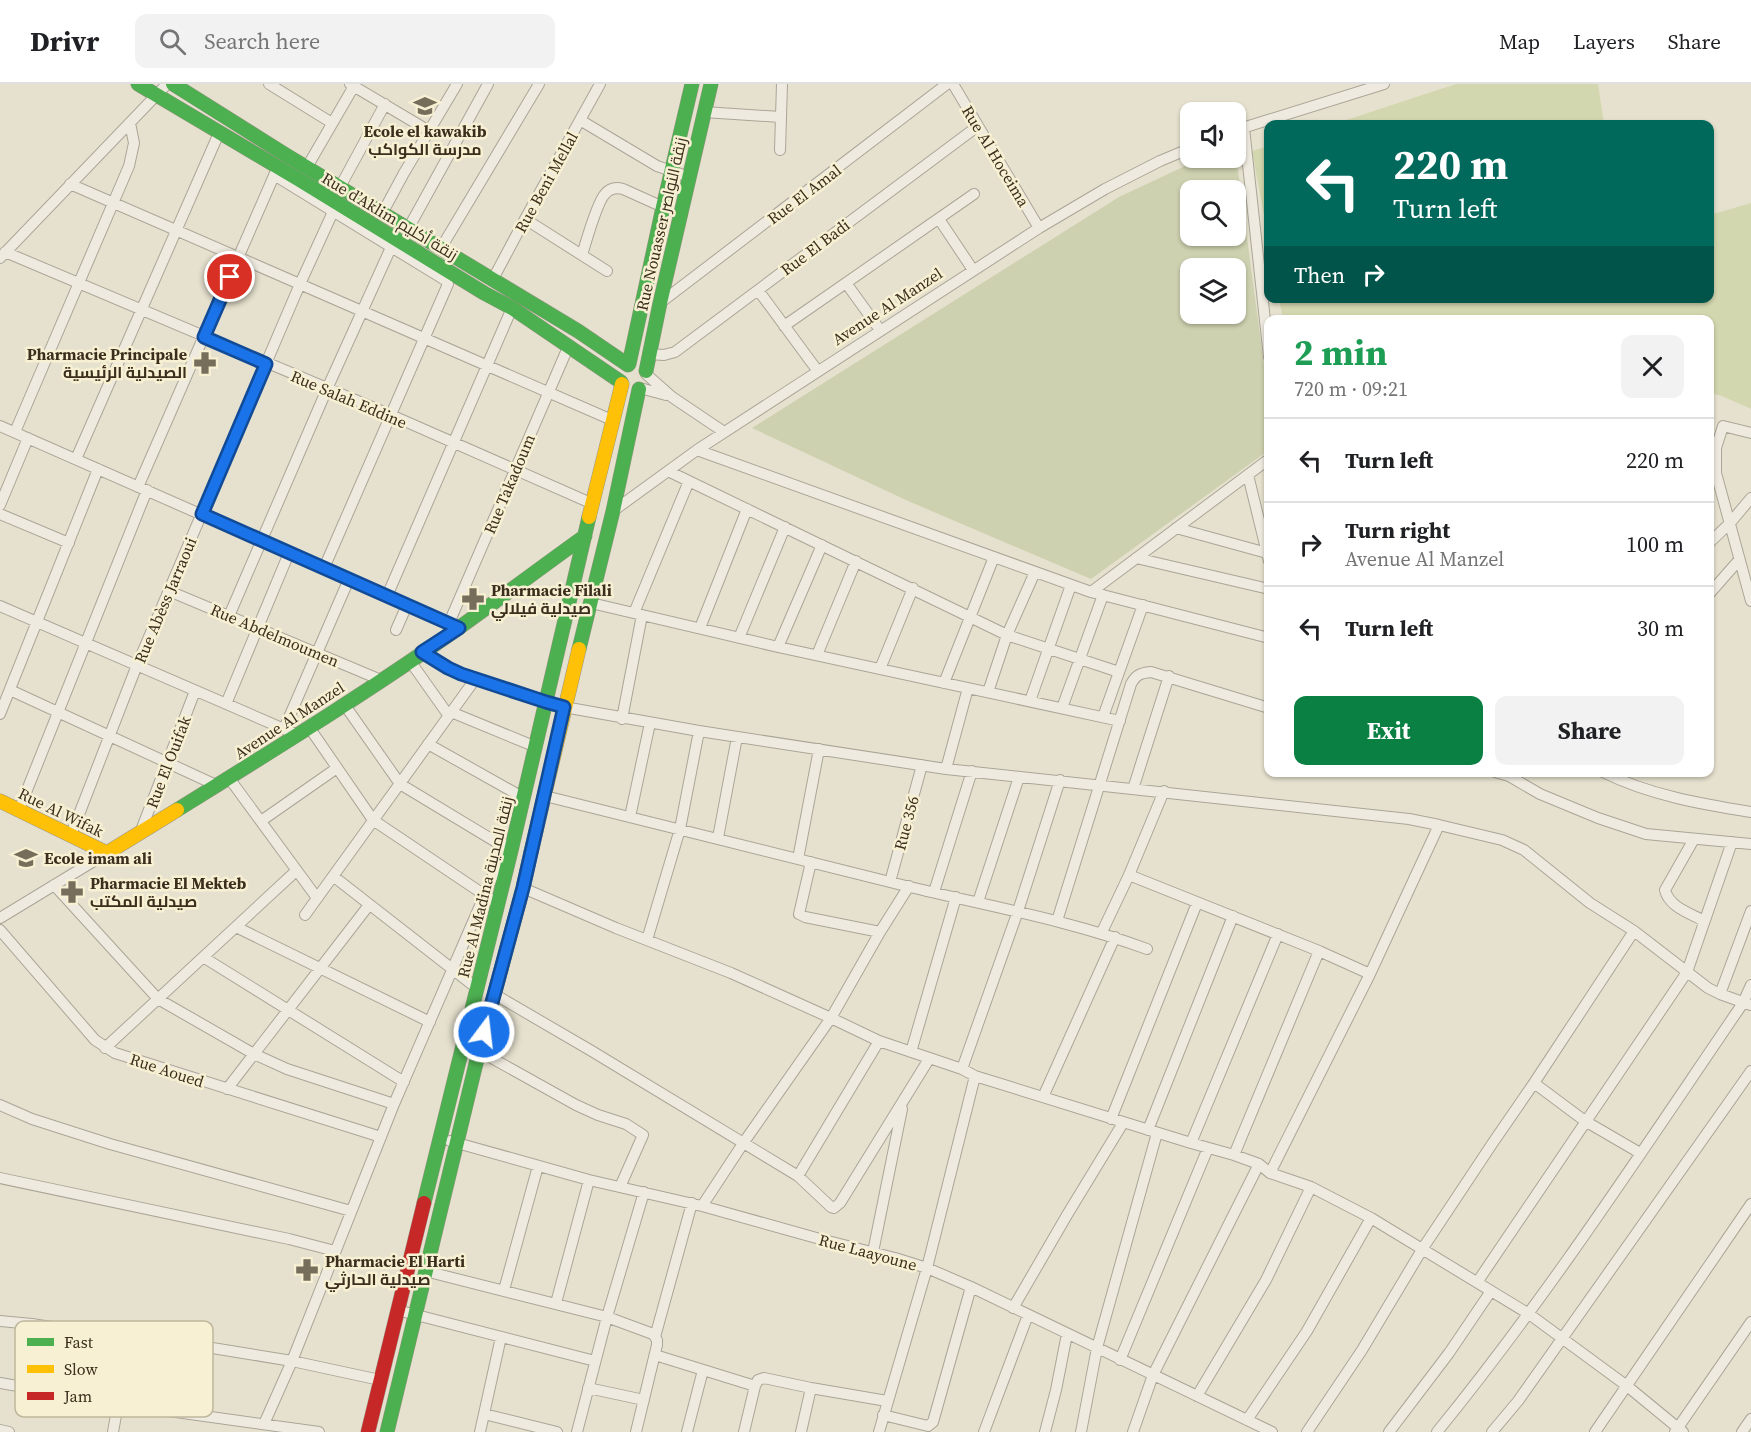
<!DOCTYPE html>
<html lang="en">
<head>
<meta charset="utf-8">
<style>
  :root { --surface:#fff; --page:#f2f2f2; --text:#202124; --muted:#757577; --line:#e0e0e0; --accent:#0b8043 }
  body { margin:0; font-family:"Source Serif 4",Cairo,serif; background:var(--page); color:var(--text); height:100vh; display:flex; flex-direction:column; font-size:22px; white-space:nowrap }
  * { box-sizing:border-box; margin:0 }
  p { font-size:20px; color:var(--muted) }
  .icon { flex:none; width:33px; height:33px; fill:none; stroke:currentColor; stroke-width:2; stroke-linecap:round; stroke-linejoin:round }
  .map { position:relative; flex:1; overflow:hidden }
  .side { position:absolute; left:1264px; top:231px; width:450px; height:462px; display:flex; flex-direction:column; background:var(--surface); border-radius:12px; box-shadow:0 2px 4px #0004 }
  .side>* { flex:none }
  .hud { position:absolute; left:1264px; top:36px; width:450px; height:183px; border-radius:12px; box-shadow:0 2px 4px #0004; background:#00695c; color:#fff; overflow:hidden }
  .fabs { position:absolute; left:1180px; top:18px; display:grid; gap:12px }
  .fabs a { display:grid; place-items:center; width:66px; height:66px; border-radius:12px; background:var(--surface); box-shadow:0 2px 4px #0004; font-size:30px }
  .pin { position:absolute; display:grid; place-items:center; width:51px; height:51px; color:#fff; margin:-26px; border:3px solid #fff; border-radius:50%; box-shadow:0 2px 6px #0007 }
  .me { position:absolute; width:66px; margin:-33px; rotate:15deg; stroke-linejoin:round; filter:drop-shadow(0 0 4px #0008) }
  .turn { display:flex; align-items:center; gap:21px; height:126px; padding:0 30px; font-size:27px }
  .turn .icon { width:78px; height:78px; stroke-width:2.5 }
  .turn b { display:block; font-size:42px; line-height:51px }
  .then { display:flex; align-items:center; height:57px; padding:0 30px; background:#0003; gap:12px; font-size:22px }
  .round { display:grid; place-items:center; flex:none; width:63px; height:63px; border-radius:12px; background:var(--page) }
  .summary { display:flex; align-items:center; justify-content:space-between; height:102px; padding:0 30px }
  h1 { font-size:36px; font-weight:700; line-height:45px; color:#1e9e55 }
  .primary-button { display:flex; gap:12px; margin-top:auto; padding:12px 30px }
  .primary-button a { flex:1; height:69px; border-radius:12px; background:var(--accent); color:#fff; font-size:24px; font-weight:700; line-height:69px; text-align:center }
  .primary-button a+a { background:var(--page); color:var(--text) }
  ul { padding:0; list-style:none }
  li { display:flex; align-items:center; gap:18px; height:84px; padding:0 30px; border-top:2px solid var(--line) }
  li div { flex:1 }
  li b { display:block; font-size:22px }
  li em { font-style:normal }
  header { display:flex; align-items:center; gap:36px; box-sizing:border-box; height:84px; padding:0 30px; background:var(--surface); border-bottom:2px solid var(--line) }
  header strong { font-size:28px }
  nav { display:flex; gap:33px; margin-inline-start:auto; font-size:21px }
  .search { width:420px; height:54px; background:var(--page); display:flex; align-items:center; gap:15px; box-sizing:border-box; padding:0 21px; border-radius:12px; color:var(--muted); font-size:22px }
  .map>svg:first-child { display:block }
</style>
</head>
<body>
<header>
<strong>Drivr</strong>
<div class="search"><svg class="icon" aria-label="search" viewBox="0 0 24 24"><circle cx="10" cy="10" r="6"/><path d="M15 15l6 6"/></svg>Search here</div>
<nav><a>Map</a><a>Layers</a><a>Share</a></nav>
</header>
<div class="map">
<svg width="1751" height="1348" viewBox="0 0 1751 1348">
  <rect width="100%" height="100%" fill="#e6e1ce"/>
  <path fill="#d3d7af" d="M1456 0H1598L1604 40H1334Z
    M1269 62V158L1252 67Z
    M1751 119V325L1722 312 1710 309V236L1283 235 1279 215 1710 214V131Z"/>
  <path fill="#ced1af" fill-rule="evenodd" d="M1236 72 1269 318V366L1091 495 908 417 752 344 1119 113 1202 74H1236ZM1191 106H1236V152H1191ZM1191 184H1236V230H1191Z"/>
  <g fill="none" stroke-linecap="round" stroke-linejoin="round">
    <g stroke="#aba597" stroke-width="12">
      <path id="street" d="M269 0 332 39
        M350 0 429 47
        M953 0 1039 144
        M704 28 781 33
        M580 36 657 82 689 93
        M1244 44 1269 273
        M1236 46 1384 0
        M780 66 782 0
        M307 83 354 2
        M274 91 445 196 448 200 324 484
        M70 100 612 336
        M340 103 385 20
        M383 128 404 89 457 0
        M525 135 607 187
        M939 135 973 186
        M408 145 488 0
        M441 164 539 0
        M5 168 391 331 593 420
        M582 171C586 158 597 118 605 110 610 104 616 103 623 105L663 123
        M0 174 167 0
        M493 195 525 135 600 0
        M846 199 880 246
        M758 206 817 286
        M660 219 947 0
        M784 242 974 110
        M648 270 664 271 675 268 978 42
        M646 290 672 313 724 348
        M640 304 666 311
        M0 342 459 544
        M15 348 129 82 134 59 130 39
        M1751 349 1723 342 1716 364V389L1751 517
        M697 366 1091 508 1269 554
        M76 375 219 49
        M668 387 1007 551 1119 588
        M1248 391 1269 477
        M138 403 276 87
        M0 421 28 354
        M613 427 697 366 1039 144 1105 105 1160 77 1191 64
        M0 430 69 459
        M1176 444 1267 469
        M1710 458 1730 439 1751 414
        M1136 474 1269 505
        M169 507 381 596
        M1091 508 1269 375
        M1710 509 1739 476
        M387 512 512 224
        M591 519 778 563 1120 637
        M0 522 298 651
        M634 529 689 397
        M229 532 327 305 393 159
        M449 539 569 261
        M700 544 747 425
        M396 546 407 521
        M739 554 785 443
        M778 563 822 461
        M422 569 448 584 461 589 546 619 564 623 699 647 946 685 1409 735 1439 741 1502 756 1524 766 1590 819 1634 847 1708 904 1720 910 1751 921
        M817 571 856 477
        M410 577 449 632
        M880 585 913 504
        M944 599 994 473
        M10 606 218 702
        M988 608 1007 551 1035 488
        M1030 617 1071 501
        M226 620 289 469
        M344 620 400 700 511 767
        M1062 624 1103 511
        M451 628 536 663
        M0 630 98 385
        M1103 633 1143 521
        M622 635 642 531
        M309 643 373 736 498 820
        M284 645 349 495
        M428 660 524 714
        M946 685 968 604
        M1495 688 1509 692 1540 710 1598 734 1646 750 1751 760
        M1603 688C1649 711 1701 720 1751 728
        M229 694 317 814
        M1133 705 1169 592
        M545 712C665 742 786 772 906 802 987 822 1069 836 1147 865
        M19 726 147 406
        M630 733 650 639
        M261 737 337 684
        M140 749 195 607
        M71 751 137 581 300 200 337 119
        M718 754 737 653
        M1694 755 1665 806C1669 823 1690 829 1704 837
        M798 775 819 665
        M811 778 799 830 805 833 880 848
        M1129 791 1319 867 1370 890
        M333 792 478 905
        M890 798 922 681
        M54 801 158 915 254 970 287 985 394 1020
        M523 804 616 844 731 889 831 934 879 957 962 985 975 992 1191 1059 1234 1071 1259 1080 1270 1089 1311 1103 1371 1134 1529 1230 1627 1302 1683 1348
        M934 808 972 687
        M978 818 1019 693
        M305 831 476 594
        M0 834 107 769
        M1057 837 1131 600C1136 591 1140 589 1151 588L1269 624
        M236 843 430 938
        M0 846 95 956 115 969 381 1053
        M1101 850 1129 791 1164 707
        M647 856 680 745 699 647
        M203 873 404 998
        M494 910 590 966 798 1092 831 1123 834 1124 840 1119 929 975
        M1720 910 1751 827
        M105 964 296 787
        M479 967 576 1021 598 1031 626 1040 643 1051 620 1103
        M911 968 956 813
        M962 985 1018 827 1060 696
        M1534 999 1585 1037 1640 1069
        M227 1005 369 821
        M1043 1013 1115 853
        M0 1021 32 1035 110 1060 351 1127
        M1111 1035 1197 819
        M1148 1046 1233 832
        M450 1057 589 1096 702 1122 820 1155 895 1174 927 1184 971 1203 1272 1348
        M1191 1059 1278 850
        M1234 1071 1319 867
        M1270 1089 1370 890 1439 741
        M798 1092 879 957
        M0 1094 289 1155 335 1167
        M702 1122 744 1058 831 934 880 848 909 802
        M873 1168 902 1025
        M425 1187 607 1233 653 1250 657 1256V1261L636 1348
        M1478 1197 1687 888 1732 758
        M504 1206 538 1082
        M556 1219 589 1096
        M1013 1224 1067 1131 1123 1039
        M397 1226 595 1277
        M0 1237 32 1240 140 1257 200 1262 292 1277 380 1296
        M655 1253 692 1119
        M655 1271 755 1302
        M1120 1276 1208 1064
        M0 1299 118 1320 319 1348
        M588 1304 644 1316
        M1197 1312 1266 1196 1311 1103
        M133 1322 140 1257
        M484 1330 557 1348
        M883 1331 928 1342 933 1338 971 1203
        M1247 1336 1307 1247 1371 1134
        M264 1340 292 1277 394 1020 495 787 508 760
        M0 1346 9 1348
        M113 1348 118 1320
        M480 1348 501 1253
        M577 1348 607 1233 644 1108
        M687 1348 703 1286
        M744 1348 755 1302 758 1296 764 1294 811 1304
        M801 1348 811 1304 887 1317
        M879 1348 927 1184 975 992
        M984 1348 1028 1231
        M1045 1348 1056 1306 1067 1250
        M1081 1348 1097 1264 1157 1049
        M1133 1348 1153 1291 1259 1080
        M1307 1348 1362 1266 1423 1164 1492 1060 1534 999 1634 847
        M1389 1348 1449 1269 1491 1207
        M1437 1348C1548 1212 1644 1064 1743 919L1751 901
        M1492 1348 1518 1317 1751 987
        M1595 1348 1751 1120
        M1675 1348 1751 1238
        M1742 1348 1751 1335"/>
    </g>
    <g stroke="#9b9586" stroke-width="15">
      <path id="fast" d="M138 0 298 95 484 209 512 224 621 298
        M173 0 286 71 578 247 628 281
        M629 280 663 123 692 0
        M646 287 660 219 711 0
        M579 565 613 427 639 305
        M177 726C272 667 368 608 460 543 502 513 543 482 585 452
        M424 1119 511 767 589 433
        M387 1348 479 967 523 804 531 768"/>
    </g>
    <g stroke="#9b9586" stroke-width="15">
      <path id="slow" d="M589 433 622 300
        M0 717 107 769 177 726
        M531 768 579 565"/>
    </g>
    <g stroke="#9b9586" stroke-width="15">
      <path id="jam" d="M368 1348 424 1119"/>
    </g>
    <use href="#street" stroke="#eeeadf" stroke-width="10"/>
    <use href="#fast" stroke="#4caf50" stroke-width="14"/>
    <use href="#slow" stroke="#ffc107" stroke-width="14"/>
    <use href="#jam" stroke="#c62828" stroke-width="14"/>
  </g>
  <g fill="none" stroke-linecap="round" stroke-linejoin="round">
    <g stroke="#114b97" stroke-width="15">
      <path id="route" d="M230 193 204 253 266 280 202 430 459 544 422 568 448 584 461 590 546 618 564 623 523 804 484 948"/>
    </g>
    <use href="#route" stroke="#1a73e8" stroke-width="10"/>
  </g>
  <defs>
    <g id="school-bare" transform="scale(1.8)"><path d="M0-5L7-2L0 1L-7-2ZM-4 1L0 2.5L4 1V4Q0 6-4 4Z" fill="#776d5b" stroke="#f7f0d3" stroke-width="2.5" paint-order="stroke"/></g>
    <g id="pharmacy-bare" transform="scale(1.8)"><path d="M-2-6h4v4h4v4h-4v4h-4v-4h-4v-4h4Z" fill="#776d5b" stroke="#f7f0d3" stroke-width="2.5" paint-order="stroke"/></g>
  </defs>
  <g fill-rule="evenodd">
    <use href="#school-bare" x="425" y="22"/>
    <use href="#pharmacy-bare" x="205" y="279"/>
    <use href="#pharmacy-bare" x="473" y="515"/>
    <use href="#school-bare" x="26" y="774"/>
    <use href="#pharmacy-bare" x="72" y="808"/>
    <use href="#pharmacy-bare" x="307" y="1186"/>
  </g>
  <g text-anchor="middle" stroke-width="5" stroke-linejoin="round" paint-order="stroke">
    <g font-size="16" font-weight="bold" fill="#3b2e1d" stroke="#f7f0d3" text-anchor="start">
      <text x="425" y="53" text-anchor="middle">Ecole el kawakib<tspan x="425" dy="18">مدرسة الكواكب</tspan></text>
      <text x="187" y="276" text-anchor="end">Pharmacie Principale<tspan x="187" dy="18">الصيدلية الرئيسية</tspan></text>
      <text x="491" y="512">Pharmacie Filali<tspan x="491" dy="18">صيدلية فيلالي</tspan></text>
      <text x="44" y="780">Ecole imam ali</text>
      <text x="90" y="805">Pharmacie El Mekteb<tspan x="90" dy="18">صيدلية المكتب</tspan></text>
      <text x="325" y="1183">Pharmacie El Harti<tspan x="325" dy="18">صيدلية الحارثي</tspan></text>
    </g>
    <g font-size="16" fill="#3b2e1d" stroke="#f7f0d3">
      <text transform="translate(996 72) rotate(59)" y="6">Rue Al Hoceima</text>
      <text transform="translate(546 98) rotate(-61)" y="6">Rue Beni Mellal</text>
      <text transform="translate(804 110) rotate(-37)" y="6">Rue El Amal</text>
      <text transform="translate(390 132) rotate(31)" y="6">Rue d’Aklim زنقة أكليم</text>
      <text transform="translate(661 140) rotate(-77)" y="6">Rue Nouasser زنقة النواصر</text>
      <text transform="translate(815 163) rotate(-37)" y="6">Rue El Badi</text>
      <text transform="translate(887 222) rotate(-33)" y="6">Avenue Al Manzel</text>
      <text transform="translate(349 315) rotate(23)" y="6">Rue Salah Eddine</text>
      <text transform="translate(509 400) rotate(-67)" y="6">Rue Takadoum</text>
      <text transform="translate(165 516) rotate(-67)" y="6">Rue Abèss Jarraoui</text>
      <text transform="translate(275 551) rotate(23)" y="6">Rue Abdelmoumen</text>
      <text transform="translate(289 636) rotate(-33)" y="6">Avenue Al Manzel</text>
      <text transform="translate(168 678) rotate(-69)" y="6">Rue El Ouifak</text>
      <text transform="translate(61 728) rotate(26)" y="6">Rue Al Wifak</text>
      <text transform="translate(906 739) rotate(-75)" y="6">Rue 356</text>
      <text transform="translate(485 803) rotate(-76)" y="6">Rue Al Madina زنقة المدينة</text>
      <text transform="translate(167 986) rotate(18)" y="6">Rue Aoued</text>
      <text transform="translate(868 1168) rotate(15)" y="6">Rue Laayoune</text>
    </g>
  </g>
  <rect x="15" y="1237" width="198" height="96" rx="9" fill="#f7f0d3" stroke="#bfb69c" stroke-width="1.5"/>
  <rect x="27" y="1254" width="27" height="8" fill="#4caf50"/>
  <rect x="27" y="1281" width="27" height="8" fill="#ffc107"/>
  <rect x="27" y="1308" width="27" height="8" fill="#c62828"/>
  <g font-size="16" fill="#3b2e1d">
    <text x="64" y="1264">Fast</text>
    <text x="64" y="1291">Slow</text>
    <text x="64" y="1318">Jam</text>
  </g>
</svg>
<div class="fabs">
<a><svg class="icon" aria-label="sound" viewBox="0 0 24 24"><path d="M4 9h4l5-4v14l-5-4H4zM17 9q2 3 0 6"/></svg></a>
<a><svg class="icon" aria-label="search" viewBox="0 0 24 24"><circle cx="10" cy="10" r="6"/><path d="M15 15l6 6"/></svg></a>
<a><svg class="icon" aria-label="layers" viewBox="0 0 24 24"><path d="M12 4l9 5-9 5-9-5zM3 14l9 5 9-5"/></svg></a>
</div>
<div class="pin" style="left:230px;top:193px;background:#d93025"><svg class="icon" aria-label="arrive" viewBox="0 0 24 24"><path d="M6 21V4h12l-3 4 3 4H6"/></svg></div>
<svg class="me" style="left:484px;top:948px" viewBox="-20 -20 40 40"><circle r="17" fill="#1a73e8" stroke="#fff" stroke-width="3"/><path d="M0-11L8 9 0 5-8 9z" fill="#fff"/></svg>
<div class="hud">
<div class="turn"><svg class="icon" aria-label="left" viewBox="0 0 24 24"><path d="M17 20v-9H6M10 6l-5 5 5 5"/></svg><div><b>220 m</b>Turn left</div></div>
<div class="then">Then<svg class="icon" aria-label="right" viewBox="0 0 24 24"><path d="M7 20v-9h11M14 6l5 5-5 5"/></svg></div>
</div>
<section class="side">
<div class="summary"><div><h1>2 min</h1><p>720 m · 09:21</p></div><a class="round"><svg class="icon" aria-label="close" viewBox="0 0 24 24"><path d="M6 6l12 12M18 6L6 18"/></svg></a></div>
<ul>
<li><svg class="icon" aria-label="left" viewBox="0 0 24 24"><path d="M17 20v-9H6M10 6l-5 5 5 5"/></svg><div><b>Turn left</b></div><em>220 m</em></li>
<li><svg class="icon" aria-label="right" viewBox="0 0 24 24"><path d="M7 20v-9h11M14 6l5 5-5 5"/></svg><div><b>Turn right</b><p>Avenue Al Manzel</p></div><em>100 m</em></li>
<li><svg class="icon" aria-label="left" viewBox="0 0 24 24"><path d="M17 20v-9H6M10 6l-5 5 5 5"/></svg><div><b>Turn left</b></div><em>30 m</em></li>
</ul>
<div class="primary-button"><a>Exit</a><a>Share</a></div>
</section>
</div>
</body>
</html>
